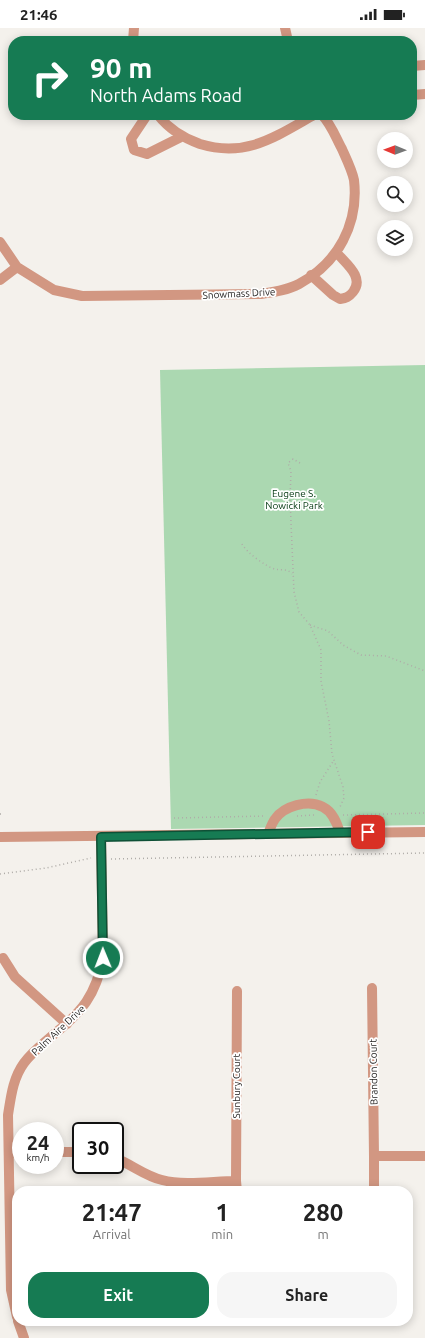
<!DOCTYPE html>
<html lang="en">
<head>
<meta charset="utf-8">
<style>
  :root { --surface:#fff; --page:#f6f6f6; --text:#222; --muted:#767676; --accent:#167b53 }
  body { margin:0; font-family:Ubuntu,sans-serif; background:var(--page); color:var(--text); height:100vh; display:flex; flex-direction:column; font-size:15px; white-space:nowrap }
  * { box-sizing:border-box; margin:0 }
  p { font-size:13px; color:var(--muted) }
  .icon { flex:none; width:22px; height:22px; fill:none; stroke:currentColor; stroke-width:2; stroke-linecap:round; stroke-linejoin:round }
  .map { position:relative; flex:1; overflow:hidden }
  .sheet { position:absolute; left:12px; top:1158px; width:401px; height:140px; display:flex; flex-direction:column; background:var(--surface); border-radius:16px; box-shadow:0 2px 10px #0003 }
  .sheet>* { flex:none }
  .guide { position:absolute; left:8px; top:8px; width:409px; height:84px; border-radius:16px; box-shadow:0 2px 10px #0003; background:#167b53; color:#fff; overflow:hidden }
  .needle { width:26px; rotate:271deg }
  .buttons { position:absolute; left:377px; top:104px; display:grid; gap:8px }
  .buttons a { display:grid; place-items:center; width:36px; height:36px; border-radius:50%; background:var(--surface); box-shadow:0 2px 10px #0003; font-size:20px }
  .speed { position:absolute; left:12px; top:1094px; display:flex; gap:8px; font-size:20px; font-weight:700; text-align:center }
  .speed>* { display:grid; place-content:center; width:52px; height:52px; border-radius:50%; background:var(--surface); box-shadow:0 2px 10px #0003; line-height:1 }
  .speed small { font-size:10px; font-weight:400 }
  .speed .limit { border:2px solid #111; border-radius:6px; background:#fff; color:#111 }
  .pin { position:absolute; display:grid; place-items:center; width:34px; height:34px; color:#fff; margin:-17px; border-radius:8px; box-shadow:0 2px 6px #0006 }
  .me { position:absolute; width:44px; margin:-22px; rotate:359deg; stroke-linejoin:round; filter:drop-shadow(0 0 3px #0008) }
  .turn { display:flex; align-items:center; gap:14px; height:84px; padding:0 16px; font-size:18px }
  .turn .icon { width:52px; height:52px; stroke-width:2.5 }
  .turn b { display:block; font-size:28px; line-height:34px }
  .eta { display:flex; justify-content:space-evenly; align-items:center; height:68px; text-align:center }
  .eta b { font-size:24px; font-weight:700; line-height:28px }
  .primary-button { display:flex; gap:8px; margin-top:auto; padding:8px 16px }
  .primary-button a { flex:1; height:46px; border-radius:16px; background:var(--accent); color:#fff; font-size:16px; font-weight:700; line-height:46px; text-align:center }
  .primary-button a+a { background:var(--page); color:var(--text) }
  .status { display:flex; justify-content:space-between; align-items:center; height:28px; padding:0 20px; background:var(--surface); direction:ltr }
  .status svg { height:11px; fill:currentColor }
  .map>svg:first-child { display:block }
</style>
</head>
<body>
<div class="status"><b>21:46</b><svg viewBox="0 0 49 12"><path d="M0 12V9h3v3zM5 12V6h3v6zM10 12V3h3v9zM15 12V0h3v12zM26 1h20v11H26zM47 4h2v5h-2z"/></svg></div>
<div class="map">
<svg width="425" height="1310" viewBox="0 0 425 1310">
  <rect width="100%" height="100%" fill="#f4f1ec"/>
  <path fill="#abd8b1" d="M425 337V797L171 801 160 342Z"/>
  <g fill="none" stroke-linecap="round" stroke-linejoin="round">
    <path stroke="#afaca8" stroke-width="1.5" stroke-dasharray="1 3" stroke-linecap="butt" d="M300 435 293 431 288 435 291 443 290 471 294 564 299 584 310 597 321 622V653L329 693 332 726 343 759 344 770 339 781
      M242 516C246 524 266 539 275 541 282 543 287 540 292 546
      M310 597 328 603 343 617 361 627 386 628 425 643
      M316 767 320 754 334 732
      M0 786H3
      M343 787 425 785
      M297 788 315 787
      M174 790 265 788
      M111 831 425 825
      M0 846 46 840 91 830"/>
    <path stroke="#d29782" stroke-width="10" d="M285 0 288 13
      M133 13 134 0
      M412 38 425 37
      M412 67 425 66
      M147 87 131 111 134 122 147 126 183 108
      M158 87C169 101 183 110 200 116 246 130 275 109 314 87
      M0 214 17 239 54 262 82 268 261 266C274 264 288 262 299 256 338 235 359 196 354 152 352 142 346 130 342 121 336 110 331 96 322 87
      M311 247 333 267 340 271C346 270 349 269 353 264 365 249 345 235 337 225
      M0 252 17 239
      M268 806C270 801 272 795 275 791 284 778 308 771 323 779 333 784 337 795 340 805
      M0 809 425 804
      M3 930 15 949 67 996
      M372 960 374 1128
      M55 1124H81
      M9 1125H21
      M115 1130C131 1136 145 1148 162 1152 185 1158 213 1153 236 1153L237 1163
      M236 1153 237 963
      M374 1163V1128H425
      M17 1289 11 1262 8 1087C11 1068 13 1050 24 1035 32 1024 43 1016 53 1007 82 984 96 967 103 930L101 809
      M18 1293 24 1310"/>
  </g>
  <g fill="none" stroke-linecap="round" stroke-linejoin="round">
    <g stroke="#0e5036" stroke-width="10">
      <path id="route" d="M103 930 101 809 368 804"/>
    </g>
    <use href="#route" stroke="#167b53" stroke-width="7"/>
  </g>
  <g text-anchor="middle" stroke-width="3.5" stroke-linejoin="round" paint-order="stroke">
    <g font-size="10" fill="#252322" stroke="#fff">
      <text transform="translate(239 265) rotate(-3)" y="4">Snowmass Drive</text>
      <text transform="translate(58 1002) rotate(-43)" y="4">Palm Aire Drive</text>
      <text transform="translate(373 1044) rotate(-91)" y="4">Brandon Court</text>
      <text transform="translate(236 1058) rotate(-90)" y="4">Sunbury Court</text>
    </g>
    <g font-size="10" fill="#00360f" stroke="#fff">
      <text x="294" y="469">Eugene S.<tspan x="294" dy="12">Nowicki Park</tspan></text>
    </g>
  </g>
</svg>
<div class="buttons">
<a><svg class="needle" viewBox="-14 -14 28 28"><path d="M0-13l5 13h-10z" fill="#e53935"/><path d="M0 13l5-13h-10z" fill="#767676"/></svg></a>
<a><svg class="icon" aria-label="search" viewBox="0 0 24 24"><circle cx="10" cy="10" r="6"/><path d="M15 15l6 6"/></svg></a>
<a><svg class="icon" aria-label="layers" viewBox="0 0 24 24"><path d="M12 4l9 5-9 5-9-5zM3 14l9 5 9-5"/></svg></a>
</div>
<div class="speed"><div>24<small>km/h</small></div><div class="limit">30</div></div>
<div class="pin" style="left:368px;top:804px;background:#d93025"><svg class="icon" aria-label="arrive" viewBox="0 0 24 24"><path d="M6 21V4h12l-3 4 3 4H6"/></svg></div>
<svg class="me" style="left:103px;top:930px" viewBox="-20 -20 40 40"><circle r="17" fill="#167b53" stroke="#fff" stroke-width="3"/><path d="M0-11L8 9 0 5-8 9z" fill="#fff"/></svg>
<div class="guide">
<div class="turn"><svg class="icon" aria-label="right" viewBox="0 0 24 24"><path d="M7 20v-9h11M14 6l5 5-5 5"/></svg><div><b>90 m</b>North Adams Road</div></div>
</div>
<section class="sheet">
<div class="eta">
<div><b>21:47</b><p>Arrival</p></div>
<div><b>1</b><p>min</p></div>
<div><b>280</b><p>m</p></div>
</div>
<div class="primary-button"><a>Exit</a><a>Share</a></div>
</section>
</div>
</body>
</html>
